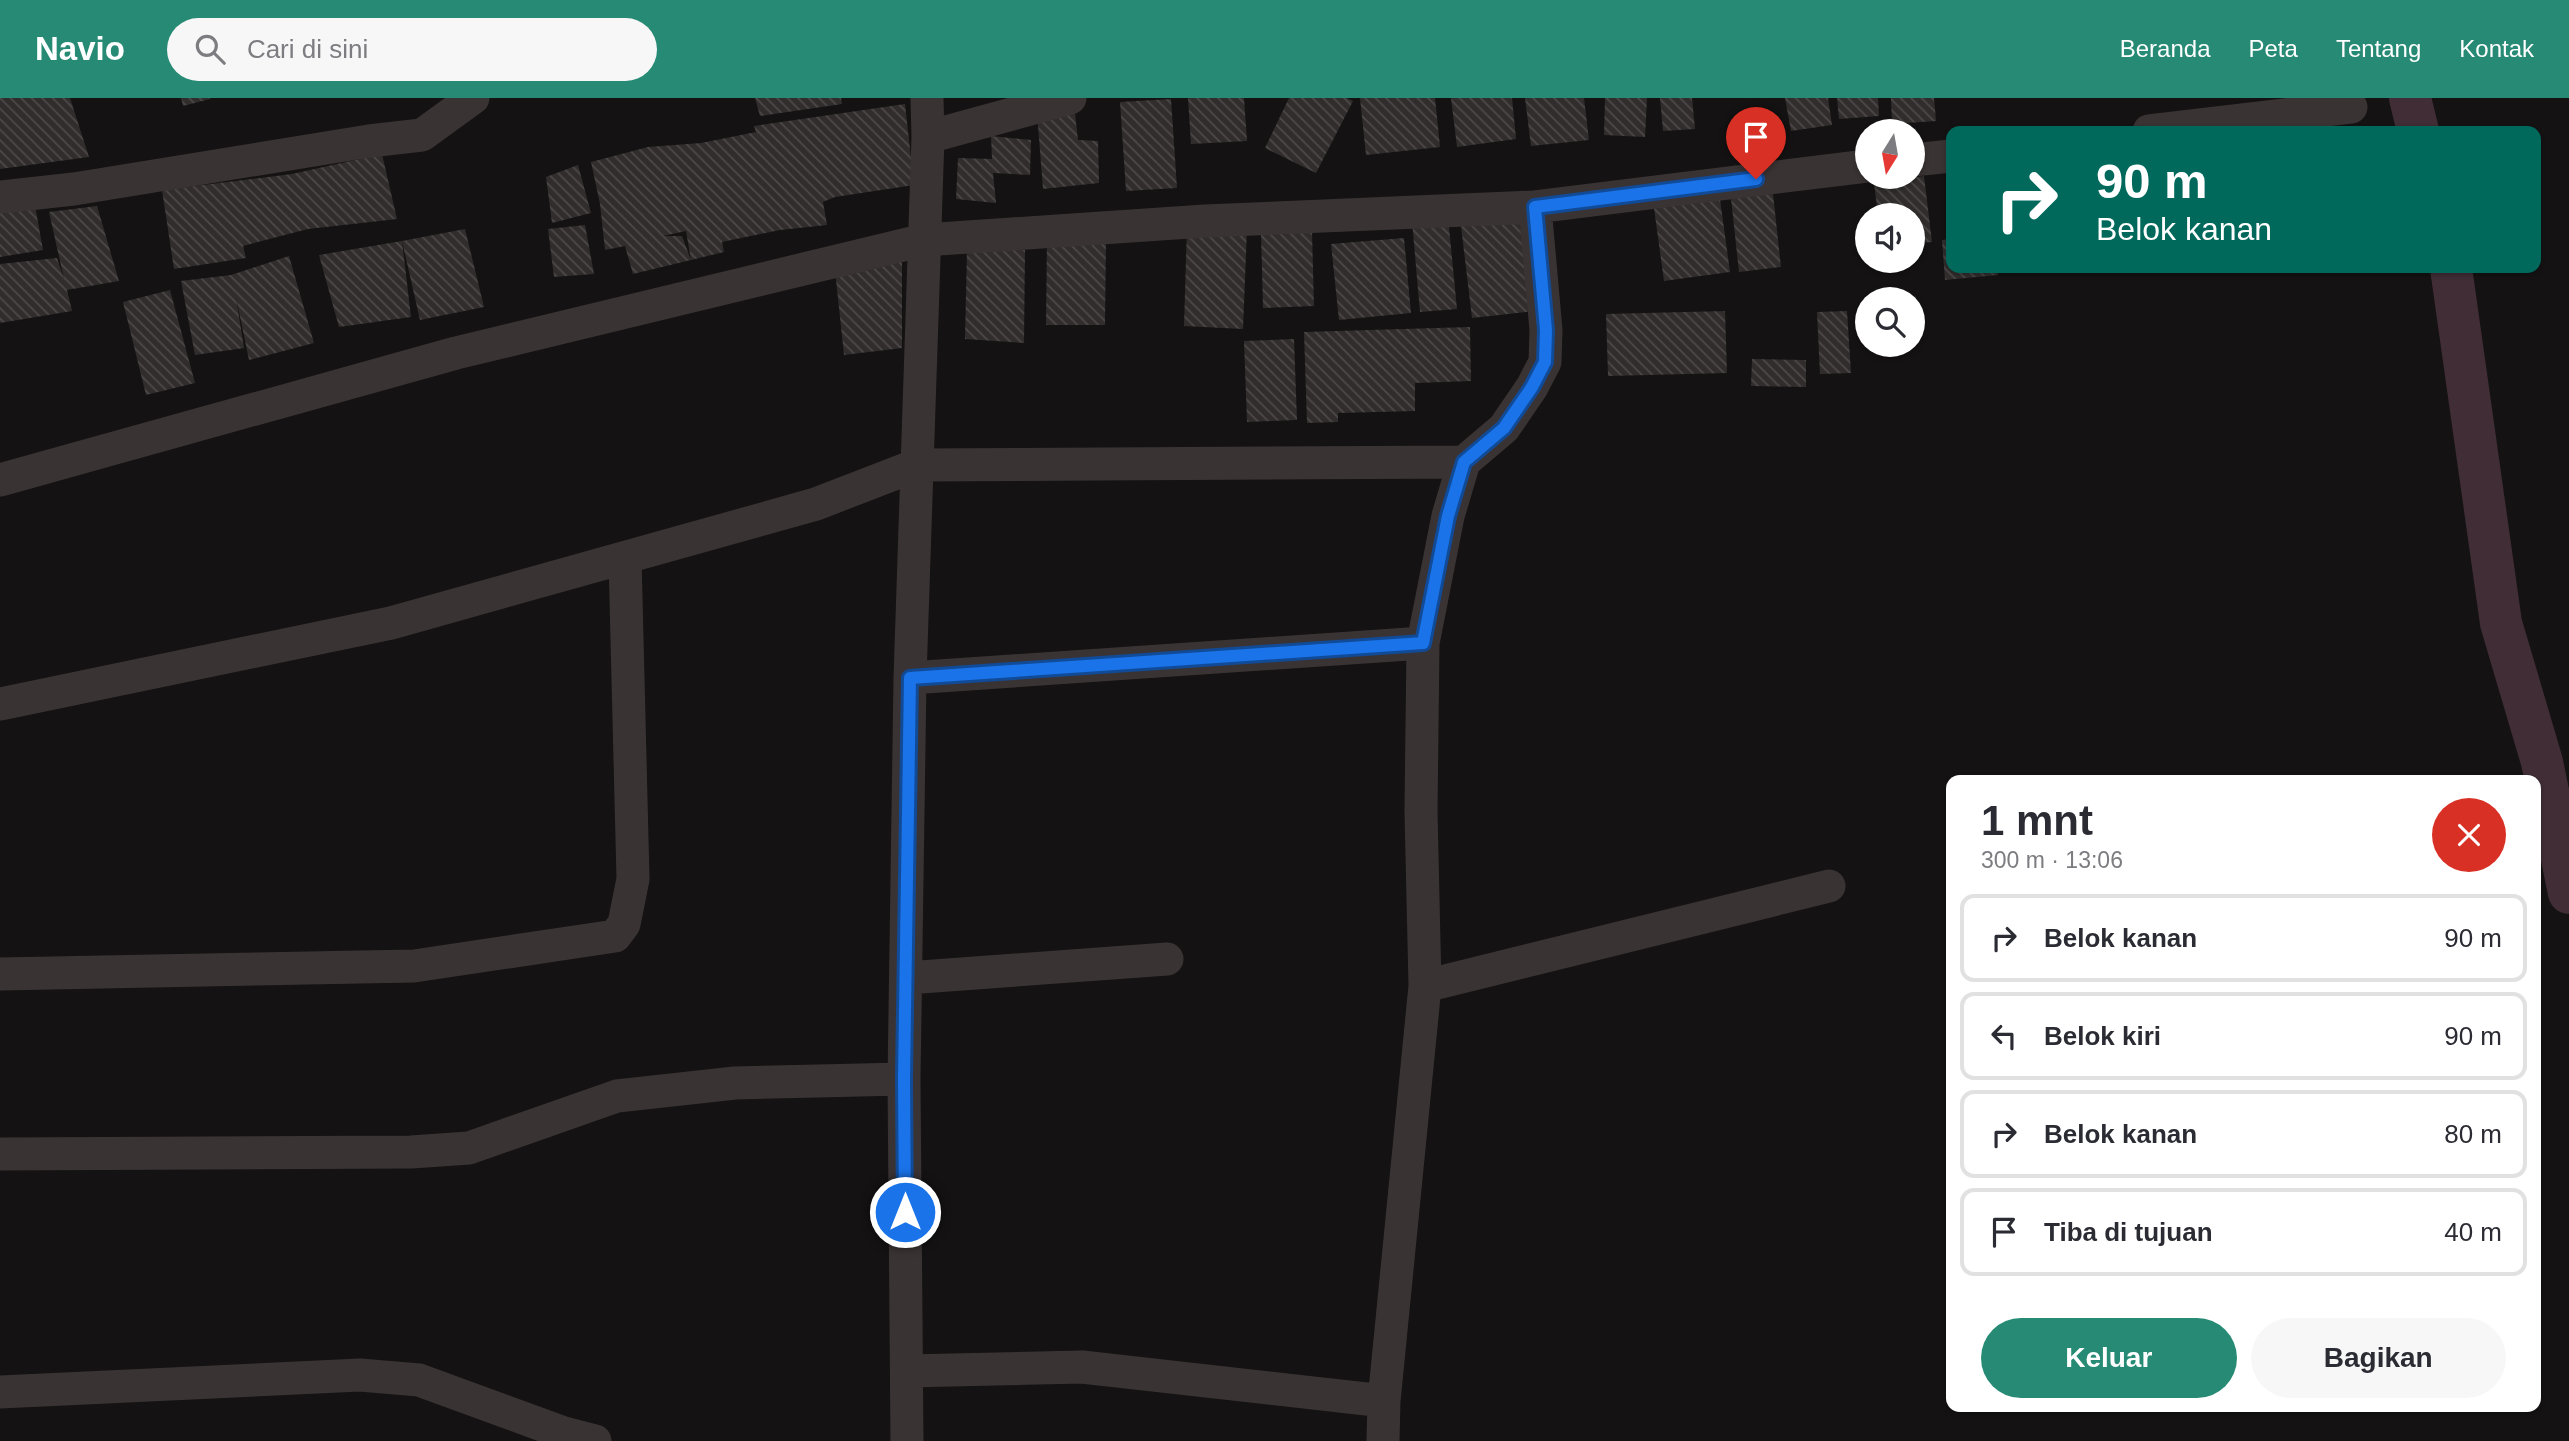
<!DOCTYPE html>
<html lang="id">
<head>
<meta charset="utf-8">
<style>
  :root { --surface:#fff; --page:#f7f7f7; --text:#2b2b33; --muted:#7c7c81; --line:#e1e1e2; --accent:#268a74 }
  body { margin:0; font-family:Helvetica,sans-serif; background:var(--page); color:var(--text); height:100vh; display:flex; flex-direction:column; font-size:26px; white-space:nowrap }
  * { box-sizing:border-box; margin:0 }
  p { font-size:23px; color:var(--muted) }
  .icon { flex:none; width:38px; height:38px; fill:none; stroke:currentColor; stroke-width:2; stroke-linecap:round; stroke-linejoin:round }
  .map { position:relative; flex:1; overflow:hidden }
  .panel { position:absolute; left:1946px; top:677px; width:595px; height:637px; display:flex; flex-direction:column; background:var(--surface); border-radius:14px; box-shadow:0 2px 5px #0004 }
  .panel>* { flex:none }
  .top-card { position:absolute; left:1946px; top:28px; width:595px; height:147px; border-radius:14px; box-shadow:0 2px 5px #0004; background:#00695c; color:#fff; overflow:hidden }
  .needle { width:46px; rotate:191deg }
  .buttons { position:absolute; left:1855px; top:21px; display:grid; gap:14px }
  .buttons a { display:grid; place-items:center; width:70px; height:70px; border-radius:50%; background:var(--surface); box-shadow:0 2px 5px #0004; font-size:35px }
  .pin { position:absolute; display:grid; place-items:center; width:60px; height:60px; color:#fff; margin:-72px -30px; border-radius:50% 50% 50% 0; rotate:-45deg; box-shadow:0 0 7px #0007 }
  .pin .icon { rotate:45deg }
  .me { position:absolute; width:77px; margin:-38px; rotate:0deg; stroke-linejoin:round; filter:drop-shadow(0 0 5px #0008) }
  .turn { display:flex; align-items:center; gap:24px; height:147px; padding:0 35px; font-size:32px }
  .turn .icon { width:91px; height:91px; stroke-width:2.5 }
  .turn b { display:block; font-size:49px; line-height:60px }
  .round { display:grid; place-items:center; flex:none; width:74px; height:74px; border-radius:37px; background:var(--page) }
  .overview { display:flex; align-items:center; justify-content:space-between; height:119px; padding:0 35px }
  h1 { font-size:42px; font-weight:600; line-height:52px }
  .cta { display:flex; gap:14px; margin-top:auto; padding:14px 35px }
  .cta a { flex:1; height:80px; border-radius:42px; background:var(--accent); color:#fff; font-size:28px; font-weight:600; line-height:80px; text-align:center }
  .cta a+a { background:var(--page); color:var(--text) }
  ul { padding:0; list-style:none }
  li { display:flex; align-items:center; gap:21px; height:88px; margin:0 14px 10px; padding:0 21px; border:4px solid var(--line); border-radius:14px }
  li div { flex:1 }
  li b { display:block; font-size:26px }
  li em { font-style:normal }
  header { display:flex; align-items:center; gap:42px; box-sizing:border-box; height:98px; padding:0 35px; background:var(--accent); color:#fff }
  header strong { font-size:33px }
  nav { display:flex; gap:38px; margin-inline-start:auto; font-size:24px }
  .search { width:490px; height:63px; background:var(--page); display:flex; align-items:center; gap:18px; box-sizing:border-box; padding:0 24px; border-radius:38px; color:var(--muted); font-size:26px }
  .map>svg:first-child { display:block }
</style>
</head>
<body>
<header>
<strong>Navio</strong>
<div class="search"><svg class="icon" aria-label="search" viewBox="0 0 24 24"><circle cx="10" cy="10" r="6"/><path d="M15 15l6 6"/></svg>Cari di sini</div>
<nav><a>Beranda</a><a>Peta</a><a>Tentang</a><a>Kontak</a></nav>
</header>
<div class="map">
<svg width="2569" height="1343" viewBox="0 0 2569 1343">
  <defs>
    <pattern id="building-back-hatch" width="6" height="6" patternUnits="userSpaceOnUse" patternTransform="scale(1.75)"><rect width="6" height="6" fill="#312d2d"/><path d="M-1 5l2 2M0 0l6 6M5-1l2 2" fill="none" stroke="#4d4849"/></pattern>
  </defs>
  <rect width="100%" height="100%" fill="#141212"/>
  <g fill="none" stroke-linecap="round" stroke-linejoin="round">
    <path stroke="#402d36" stroke-width="42" d="M2410 0 2418 33
      M2451 170 2501 525 2542 664 2569 795"/>
  </g>
  <path fill="url(#building-back-hatch)" d="M0 0H70L89 59 0 71Z
    M181 0H210V1L183 8Z
    M755 0H841L842 6 760 18Z
    M1188 0H1244L1247 43 1191 46Z
    M1289 0H1347L1353 3 1316 75 1265 50Z
    M1360 0H1435L1440 49 1366 57Z
    M1451 0H1512L1516 41 1457 49Z
    M1525 0H1584L1589 42 1531 48Z
    M1605 0H1647L1645 39 1604 37Z
    M1660 0H1692L1695 31 1663 33Z
    M1785 0H1828L1832 27 1791 33Z
    M1837 0H1878L1879 18 1839 21Z
    M1891 0H1934L1936 23 1892 26Z
    M1171 1 1177 90 1126 93 1120 4Z
    M905 6 914 87 835 99 823 104 827 127 780 132 722 144 724 154 691 162 686 133 663 138H682L691 162 633 176 625 148 605 152 600 106 591 64 648 49 701 45 756 34 754 28Z
    M1074 7 1078 42 1098 43 1099 85 1043 91 1037 15Z
    M991 38 1031 42 1030 77 993 75 996 105 956 101 958 60 992 61Z
    M382 56 397 121 308 131 243 148 246 160 174 171 162 92 292 76Z
    M578 67 591 115 552 125 546 79Z
    M1924 78 1932 144 1913 146V117H1878L1874 85Z
    M1772 87 1781 169 1739 174 1730 91Z
    M1719 94 1730 174 1664 183 1653 103Z
    M34 102 43 152 0 159V108Z
    M97 108 119 183 67 192 72 213 0 225V166L57 160 64 181 49 114Z
    M1448 119 1457 211 1420 214 1412 123Z
    M1523 122 1534 213 1472 220 1461 128Z
    M585 127 594 176 554 179 548 131Z
    M1187 128 1247 131 1243 231 1184 228Z
    M465 131 484 209 420 222 402 143Z
    M1312 133 1314 208 1263 210 1261 135Z
    M1404 140 1411 215 1339 222 1331 146Z
    M1047 141 1106 142 1105 227H1046Z
    M1951 141V170H1997L1998 177 1945 182 1942 142Z
    M402 143 411 219 339 229 319 157Z
    M967 151 1025 152 1024 245 965 241Z
    M902 152V250L844 257 835 172Z
    M289 158 314 245 249 262 236 199 244 250 195 257 181 183 231 177Z
    M170 192 195 285 146 297 123 204Z
    M1725 213 1727 275 1608 278 1606 216Z
    M1847 213 1851 275 1820 276 1817 214Z
    M1470 229 1471 283 1415 285V313L1338 315V324L1307 325 1304 234Z
    M1294 241 1297 322 1247 324 1244 243Z
    M1752 261 1806 262V289L1751 288Z"/>
  <g fill="none" stroke-linecap="round" stroke-linejoin="round">
    <path stroke="#3a3334" stroke-width="33" d="M2149 33 2351 9
      M928 39 1070 0
      M1913 62 1951 58
      M0 99 74 91 369 43 422 37 473 0
      M0 382 456 255 924 142 1205 123 1535 109 1867 68
      M910 580 1423 545
      M0 606 391 525 816 406 917 367 1464 364
      M0 876 414 868 615 838 624 826 633 781 625 460
      M907 880 1167 861
      M1425 888 1829 788
      M0 1056 411 1054 469 1050 617 998 735 985 904 981
      M907 1273 1082 1269 1384 1303
      M0 1294 360 1277 419 1282 564 1335 595 1343
      M907 1343 904 981 910 580 928 39 927 0
      M1383 1343 1384 1303 1425 888 1421 713 1423 545 1448 418 1464 364 1504 330 1532 289 1545 264 1546 232 1535 109"/>
  </g>
  <g fill="none" stroke-linecap="round" stroke-linejoin="round">
    <g stroke="#114b97" stroke-width="18">
      <path id="route" d="M905 1114 904 981 910 580 1423 545 1448 418 1464 364 1504 330 1532 289 1545 264 1546 232 1535 109 1756 81"/>
    </g>
    <use href="#route" stroke="#1a73e8" stroke-width="12"/>
  </g>
</svg>
<div class="buttons">
<a><svg class="needle" viewBox="-14 -14 28 28"><path d="M0-13l5 13h-10z" fill="#e53935"/><path d="M0 13l5-13h-10z" fill="#7c7c81"/></svg></a>
<a><svg class="icon" aria-label="sound" viewBox="0 0 24 24"><path d="M4 9h4l5-4v14l-5-4H4zM17 9q2 3 0 6"/></svg></a>
<a><svg class="icon" aria-label="search" viewBox="0 0 24 24"><circle cx="10" cy="10" r="6"/><path d="M15 15l6 6"/></svg></a>
</div>
<div class="pin" style="left:1756px;top:81px;background:#d93025"><svg class="icon" aria-label="arrive" viewBox="0 0 24 24"><path d="M6 21V4h12l-3 4 3 4H6"/></svg></div>
<svg class="me" style="left:905px;top:1114px" viewBox="-20 -20 40 40"><circle r="17" fill="#1a73e8" stroke="#fff" stroke-width="3"/><path d="M0-11L8 9 0 5-8 9z" fill="#fff"/></svg>
<div class="top-card">
<div class="turn"><svg class="icon" aria-label="right" viewBox="0 0 24 24"><path d="M7 20v-9h11M14 6l5 5-5 5"/></svg><div><b>90 m</b>Belok kanan</div></div>
</div>
<section class="panel">
<div class="overview"><div><h1>1 mnt</h1><p>300 m · 13:06</p></div><a class="round" style="background:#d93025;color:#fff"><svg class="icon" aria-label="close" viewBox="0 0 24 24"><path d="M6 6l12 12M18 6L6 18"/></svg></a></div>
<ul>
<li><svg class="icon" aria-label="right" viewBox="0 0 24 24"><path d="M7 20v-9h11M14 6l5 5-5 5"/></svg><div><b>Belok kanan</b></div><em>90 m</em></li>
<li><svg class="icon" aria-label="left" viewBox="0 0 24 24"><path d="M17 20v-9H6M10 6l-5 5 5 5"/></svg><div><b>Belok kiri</b></div><em>90 m</em></li>
<li><svg class="icon" aria-label="right" viewBox="0 0 24 24"><path d="M7 20v-9h11M14 6l5 5-5 5"/></svg><div><b>Belok kanan</b></div><em>80 m</em></li>
<li><svg class="icon" aria-label="arrive" viewBox="0 0 24 24"><path d="M6 21V4h12l-3 4 3 4H6"/></svg><div><b>Tiba di tujuan</b></div><em>40 m</em></li>
</ul>
<div class="cta"><a>Keluar</a><a>Bagikan</a></div>
</section>
</div>
</body>
</html>
